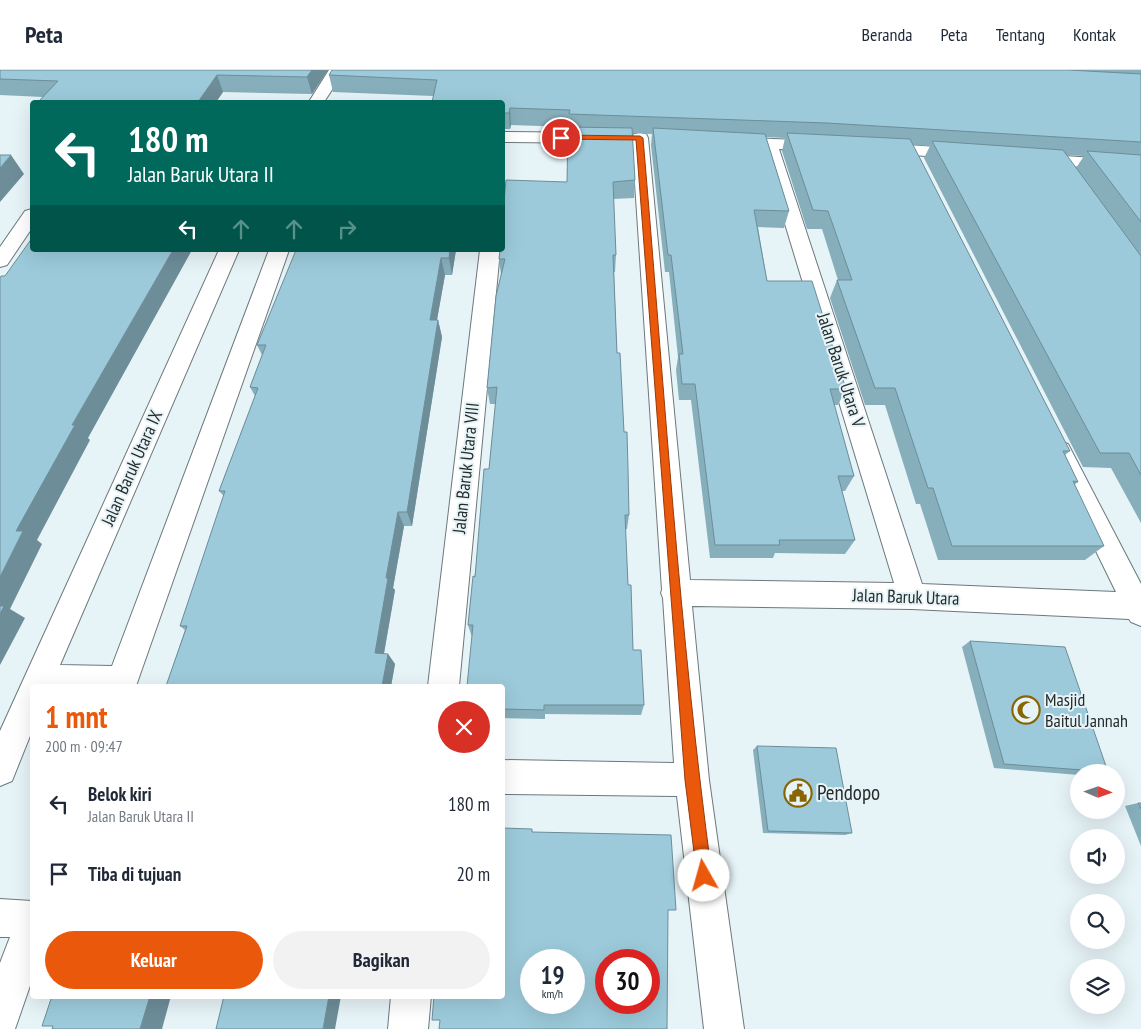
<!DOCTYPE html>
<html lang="id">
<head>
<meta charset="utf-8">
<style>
  :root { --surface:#fff; --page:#f2f2f3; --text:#1f2937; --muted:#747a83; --line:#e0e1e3; --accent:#ea580c }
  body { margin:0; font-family:"PT Sans Narrow",sans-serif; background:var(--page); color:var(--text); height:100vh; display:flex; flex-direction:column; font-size:19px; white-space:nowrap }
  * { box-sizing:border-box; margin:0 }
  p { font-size:16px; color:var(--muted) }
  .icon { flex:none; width:28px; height:28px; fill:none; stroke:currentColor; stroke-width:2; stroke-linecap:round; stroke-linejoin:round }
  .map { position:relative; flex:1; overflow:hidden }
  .drawer { position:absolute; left:30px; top:614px; width:475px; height:315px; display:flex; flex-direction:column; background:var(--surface); border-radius:5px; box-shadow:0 5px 20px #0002 }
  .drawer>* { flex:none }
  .guide { position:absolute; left:30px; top:30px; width:475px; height:152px; border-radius:5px; box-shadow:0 5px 20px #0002; background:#00695c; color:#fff; overflow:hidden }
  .needle { width:32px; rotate:92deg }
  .fabs { position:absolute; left:1070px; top:694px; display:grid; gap:10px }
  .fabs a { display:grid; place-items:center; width:55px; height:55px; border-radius:50%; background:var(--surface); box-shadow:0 5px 20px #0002; font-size:25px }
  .speed { position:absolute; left:520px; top:879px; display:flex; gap:10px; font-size:25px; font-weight:700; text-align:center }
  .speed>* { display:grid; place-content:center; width:65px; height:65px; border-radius:50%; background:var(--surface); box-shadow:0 5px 20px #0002; line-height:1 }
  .speed small { font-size:12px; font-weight:400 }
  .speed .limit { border:8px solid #d22; background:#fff; color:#111 }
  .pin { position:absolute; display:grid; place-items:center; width:42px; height:42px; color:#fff; margin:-21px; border:2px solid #fff; border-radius:50%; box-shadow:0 1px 5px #0007 }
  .me { position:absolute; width:55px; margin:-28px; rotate:353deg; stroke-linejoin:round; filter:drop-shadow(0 0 4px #0008) }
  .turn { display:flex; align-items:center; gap:18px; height:105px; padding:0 15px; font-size:22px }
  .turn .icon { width:65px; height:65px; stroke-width:2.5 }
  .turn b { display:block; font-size:35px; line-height:42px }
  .lanes { display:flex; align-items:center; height:48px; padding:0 15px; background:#0003; justify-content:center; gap:25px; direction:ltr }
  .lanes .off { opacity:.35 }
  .round { display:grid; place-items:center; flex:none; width:52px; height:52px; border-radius:26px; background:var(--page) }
  .headline { display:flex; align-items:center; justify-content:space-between; height:85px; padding:0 15px }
  h1 { font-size:30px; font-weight:600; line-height:38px; color:var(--accent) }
  .action { display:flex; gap:10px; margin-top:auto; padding:10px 15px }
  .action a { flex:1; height:58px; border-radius:30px; background:var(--accent); color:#fff; font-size:20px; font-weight:600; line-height:58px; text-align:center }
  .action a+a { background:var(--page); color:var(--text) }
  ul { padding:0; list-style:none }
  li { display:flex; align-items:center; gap:15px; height:70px; padding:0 15px }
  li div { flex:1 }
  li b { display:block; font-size:19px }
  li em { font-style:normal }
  header { display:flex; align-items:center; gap:30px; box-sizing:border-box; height:70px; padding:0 25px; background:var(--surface); border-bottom:1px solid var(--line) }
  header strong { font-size:24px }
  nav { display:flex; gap:28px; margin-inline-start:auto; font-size:18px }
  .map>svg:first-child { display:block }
</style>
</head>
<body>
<header>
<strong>Peta</strong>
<nav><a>Beranda</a><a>Peta</a><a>Tentang</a><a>Kontak</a></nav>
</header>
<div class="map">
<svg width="1141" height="959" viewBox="0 0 1141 959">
  <rect width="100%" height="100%" fill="#e6f3f7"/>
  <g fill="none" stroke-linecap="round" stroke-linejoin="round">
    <g stroke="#6c787c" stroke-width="2">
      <path id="street" d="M329 0H345L324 32H312L310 30Z
        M502 62 606 63 612 64 614 68 612 72 606 73 502 72Z
        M640 63 646 64 648 68 690 510 894 513 762 78 725 76 723 72 725 68 731 67 821 71 827 72 830 76 827 80 821 81 779 79 922 514 1116 522 1047 381 1050 374 1059 371 1068 374 1141 514V556L1131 552 1129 549 912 539 692 536 709 710 744 959H704L677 726 502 724V690L674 693 663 528 661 523 662 520 632 68 634 64Z
        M879 73 966 79 972 80 975 84 972 88 966 89 873 82 870 78 873 74Z
        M1033 84 1141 91V101L1027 93 1024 89 1027 85Z
        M32 139V158L7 195 0 197V177L25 141Z
        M219 180H239L60 595 112 596 269 180H289L136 616H32V661L12 711 0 716V661Z
        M480 180H500L459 616H428Z
        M0 829 32 831V910L15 959H0V893L10 867H0Z
        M391 926H431L428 959H388Z"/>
    </g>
    <use href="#street" fill="#fff" fill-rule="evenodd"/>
  </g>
  <path fill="#86aebb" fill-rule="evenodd" d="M0 0H328L312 24 223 22 216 32H38L43 27 0 25Z
    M332 0H1141V453L1111 398 1083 397 924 88 930 76 913 75 1070 381 1065 385 1078 412 1074 415 1104 476 1085 490H938L920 434H916L885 335H865L830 228 837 210H838L822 159H807L782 81 785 68 766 67 789 141 784 158 758 157 767 211 846 319 838 335H834L854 406 845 421H842L855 470 845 484 775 483 773 488H710L691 330H679L676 300 678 287 669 202H665L651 75 652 64 632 63 635 110 634 128 613 129 616 185 615 202H614L617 283 624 362 629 445 627 459H625L628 515 633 580 644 635 641 645 545 644V649L502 648V616L472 567 468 555 489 399 496 334H490L487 318 501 205 499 189 567 112 569 57 511 55 510 59H502V32L433 26 333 22 329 5ZM1066 85 1084 86 1076 98Z
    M456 180 452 205H445L437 250H438L442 267 412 456H404L393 518 395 520 384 584H388L395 594 391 616H166L185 560 180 556 224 426 219 421 255 326 250 317 262 285 257 275Z
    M970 571 1108 702H1079V705L994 698 962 577Z
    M757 676 852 763 845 765 763 763 753 680Z
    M1138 733H1141V776L1125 736Z"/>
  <path fill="#6d8d99" d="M312 0H328L312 24 307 7Z
    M217 5 223 22 216 32H198Z
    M510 38 511 55 510 59 509 43Z
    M11 85 24 104 0 132V98Z
    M173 180H192L88 368 90 370 37 470 42 474 10 539 25 548 0 595V507L16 461 72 355Z
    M450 180H456L452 205 449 188Z
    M441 188 445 205 434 266 430 250Z
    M438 250 442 267 412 456 407 442Z
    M398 442 404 456 393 518 395 520 382 594 375 583 386 508Z
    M388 584 395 594 391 616H382Z
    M150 926H171L162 959H140Z
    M329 926H341L335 959H323Z"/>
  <path fill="#9ccada" stroke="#6d8d99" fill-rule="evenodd" d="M0 0H312L307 7 217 5 198 32H38L58 11 0 9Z
    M332 0H1069L1141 4V72L827 53 569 44 570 40 510 38 509 43H502V32H432L437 10 329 5Z
    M568 57 632 58 635 110 613 112 616 185H613L617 283H620L624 362H627L628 398 629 445H625L628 515H631L633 580H641L644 635H544V640L502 639V616H467L473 555H468L473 506 475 507 484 399H489L497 317 487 318 496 226 505 189H499L500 180H502V152L506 110 567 112Z
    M653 58 765 64 789 141 754 140 767 211H812L846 319H830L854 406H838L855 470H779L780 475H715L695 314H682L679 284H683L671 185H668Z
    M787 63 910 69 1070 381H1063L1078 412 1073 411 1104 476H952L933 418H928L895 318H875L837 210H852L828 141 813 140Z
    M932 71 1063 80 1141 186V405L1129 383H1100Z
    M1087 81 1141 85V152Z
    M0 85H11L0 98Z
    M32 168V180H173L72 355H75L16 461H23L0 507V208L1 206H5Z
    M296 180H450L449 188H441L430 250H438L407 442H398L386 508H388L375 583 388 584 382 616H166L187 556H180L225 421H219L258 318 250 317 266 275H257Z
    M0 536H4L0 544Z
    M970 571 1065 577 1108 702 1004 694Z
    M757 676 836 678 852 763 768 761Z
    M1138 733H1141V739Z
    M502 758 532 759V762L671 765 676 840H668L667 959H439L440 950H432L434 926H502ZM531 890H574V932H531ZM606 890H649V932H606Z
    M52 926H150L140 959H52L53 956H42Z
    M224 926H329L323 959H216Z"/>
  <path fill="#ea580c" stroke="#983908" d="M561 65 640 66 643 68C664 314 679 561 712 806L709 811 704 813 699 811 697 806 685 710 636 70 559 69V66Z"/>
  <defs>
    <g id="mosque-ring" transform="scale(1.4375)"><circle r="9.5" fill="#e6f3f7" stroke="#886502" stroke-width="1.5"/><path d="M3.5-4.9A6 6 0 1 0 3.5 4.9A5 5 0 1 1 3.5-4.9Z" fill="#886502"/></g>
    <g id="civic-ring" transform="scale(1.4375)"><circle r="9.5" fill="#e6f3f7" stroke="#886502" stroke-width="1.5"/><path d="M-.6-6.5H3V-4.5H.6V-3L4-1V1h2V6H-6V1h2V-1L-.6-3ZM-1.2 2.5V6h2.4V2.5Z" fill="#886502"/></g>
  </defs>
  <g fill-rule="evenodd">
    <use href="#mosque-ring" x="1026" y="640"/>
    <use href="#civic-ring" x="798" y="723"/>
  </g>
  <g text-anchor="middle" stroke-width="4" stroke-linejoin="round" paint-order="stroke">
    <g font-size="18" fill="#262b2c" stroke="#e6f3f7">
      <text transform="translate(841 300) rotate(72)" y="6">Jalan Baruk Utara V</text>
      <text transform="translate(132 398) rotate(-66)" y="6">Jalan Baruk Utara IX</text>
      <text transform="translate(466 398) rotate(-84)" y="6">Jalan Baruk Utara VIII</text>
      <text transform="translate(906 527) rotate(2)" y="6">Jalan Baruk Utara</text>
    </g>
    <g font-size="18" fill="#262b2c" stroke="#e6f3f7" text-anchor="start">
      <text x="1045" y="636">Masjid<tspan x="1045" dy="21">Baitul Jannah</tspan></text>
    </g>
    <g font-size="21" fill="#262b2c" stroke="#e6f3f7" text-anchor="start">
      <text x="817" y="730">Pendopo</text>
    </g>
  </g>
</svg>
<div class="fabs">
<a><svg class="needle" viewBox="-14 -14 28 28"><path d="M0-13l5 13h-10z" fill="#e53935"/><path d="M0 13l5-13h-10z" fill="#747a83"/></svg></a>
<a><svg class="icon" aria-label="sound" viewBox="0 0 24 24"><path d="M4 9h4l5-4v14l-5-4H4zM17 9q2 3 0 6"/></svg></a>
<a><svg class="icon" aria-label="search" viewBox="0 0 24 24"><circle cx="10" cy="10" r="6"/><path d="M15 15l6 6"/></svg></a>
<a><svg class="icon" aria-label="layers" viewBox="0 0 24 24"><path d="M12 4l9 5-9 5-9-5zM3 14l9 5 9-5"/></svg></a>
</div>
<div class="speed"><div>19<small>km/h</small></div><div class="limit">30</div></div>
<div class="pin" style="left:561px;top:68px;background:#d93025"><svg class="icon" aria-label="arrive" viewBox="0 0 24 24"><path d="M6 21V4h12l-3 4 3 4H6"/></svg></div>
<svg class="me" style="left:704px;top:806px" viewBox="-20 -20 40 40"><circle r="19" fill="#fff"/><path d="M0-13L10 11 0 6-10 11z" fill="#ea580c"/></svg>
<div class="guide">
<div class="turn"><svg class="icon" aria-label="left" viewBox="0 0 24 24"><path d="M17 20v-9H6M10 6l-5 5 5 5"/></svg><div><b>180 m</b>Jalan Baruk Utara II</div></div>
<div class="lanes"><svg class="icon" aria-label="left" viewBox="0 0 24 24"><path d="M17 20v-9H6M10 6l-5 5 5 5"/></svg><svg class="icon off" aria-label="ahead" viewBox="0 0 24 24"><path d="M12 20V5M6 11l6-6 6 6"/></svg><svg class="icon off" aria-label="ahead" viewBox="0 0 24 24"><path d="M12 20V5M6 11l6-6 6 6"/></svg><svg class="icon off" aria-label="right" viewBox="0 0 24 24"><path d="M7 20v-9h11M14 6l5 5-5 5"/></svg></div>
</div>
<section class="drawer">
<div class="headline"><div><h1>1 mnt</h1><p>200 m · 09:47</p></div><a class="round" style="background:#d93025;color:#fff"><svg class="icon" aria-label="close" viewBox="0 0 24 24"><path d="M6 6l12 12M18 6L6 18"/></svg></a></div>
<ul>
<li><svg class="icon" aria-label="left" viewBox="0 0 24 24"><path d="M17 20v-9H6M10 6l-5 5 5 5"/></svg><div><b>Belok kiri</b><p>Jalan Baruk Utara II</p></div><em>180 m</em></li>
<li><svg class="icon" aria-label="arrive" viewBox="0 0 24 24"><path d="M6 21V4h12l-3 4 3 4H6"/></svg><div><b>Tiba di tujuan</b></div><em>20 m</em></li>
</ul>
<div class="action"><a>Keluar</a><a>Bagikan</a></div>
</section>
</div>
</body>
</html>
